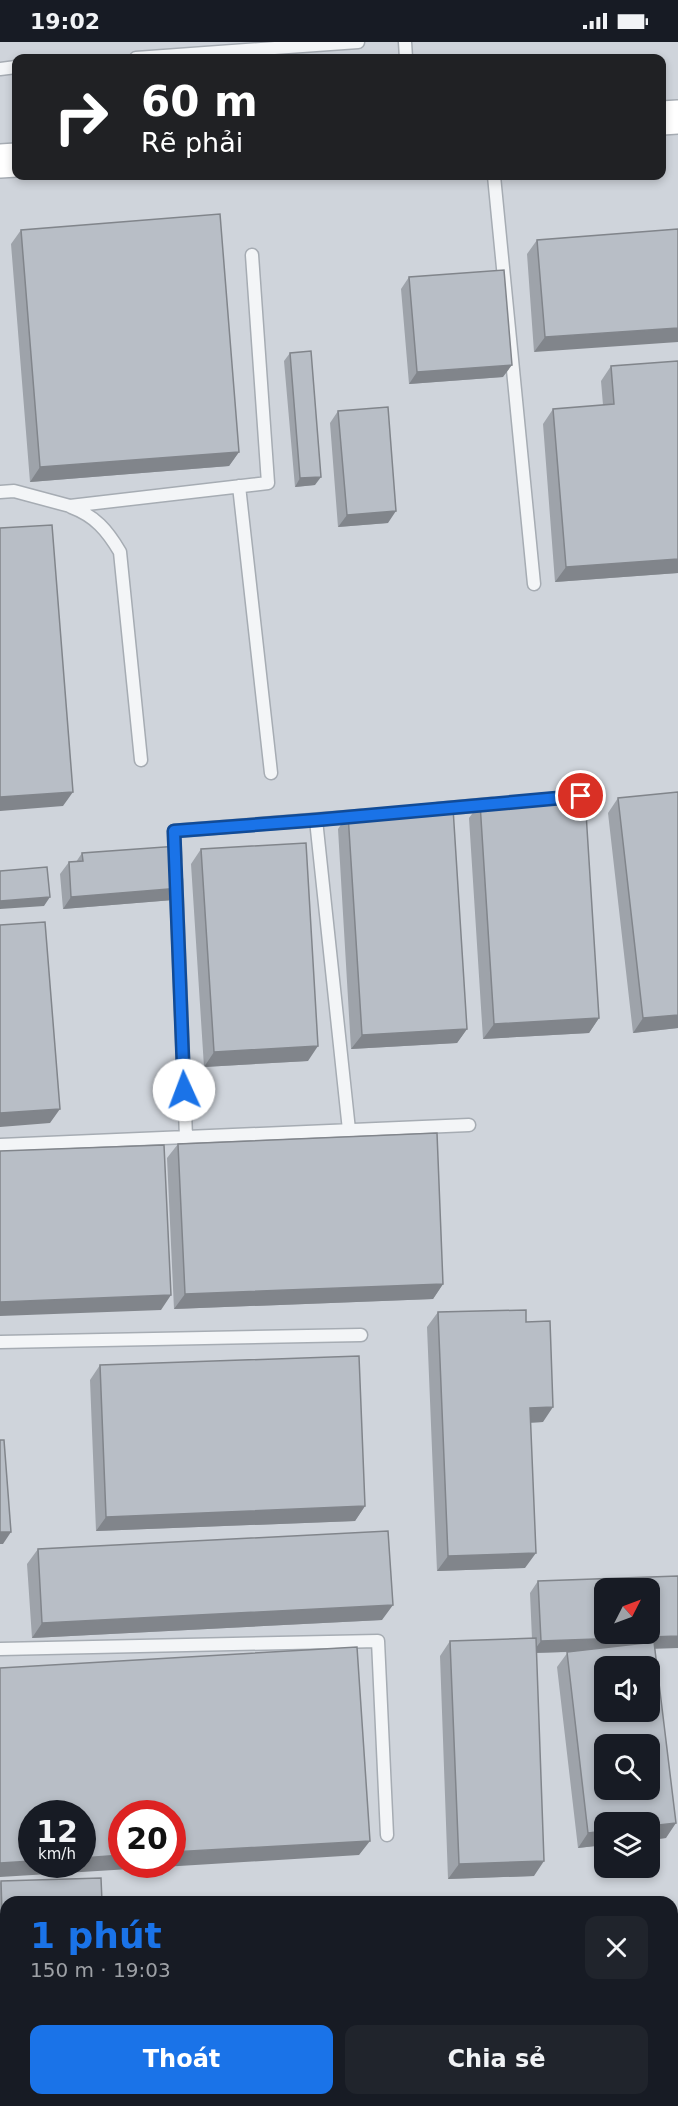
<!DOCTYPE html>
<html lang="vi">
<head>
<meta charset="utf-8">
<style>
  :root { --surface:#171b24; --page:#20242c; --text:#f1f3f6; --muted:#9ea1a6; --accent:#1a73e8 }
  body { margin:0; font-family:"DejaVu Sans",sans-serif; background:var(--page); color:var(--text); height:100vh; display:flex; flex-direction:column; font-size:22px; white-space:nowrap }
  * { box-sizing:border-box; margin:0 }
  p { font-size:20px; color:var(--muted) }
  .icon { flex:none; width:33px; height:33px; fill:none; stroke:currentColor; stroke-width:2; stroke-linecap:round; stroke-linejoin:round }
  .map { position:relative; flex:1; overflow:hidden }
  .panel { position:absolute; left:0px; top:1854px; width:678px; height:210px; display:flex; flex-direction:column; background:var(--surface); border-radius:18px 18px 0 0; box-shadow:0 3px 9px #0003 }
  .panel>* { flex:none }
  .hud { position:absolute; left:12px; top:12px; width:654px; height:126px; border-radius:12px; box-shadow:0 3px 9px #0003; background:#202124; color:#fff; overflow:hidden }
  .needle { width:39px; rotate:48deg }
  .fabs { position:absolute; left:594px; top:1536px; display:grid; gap:12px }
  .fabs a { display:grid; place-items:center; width:66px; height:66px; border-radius:12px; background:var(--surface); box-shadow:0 3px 9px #0003; font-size:30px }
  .speed { position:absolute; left:18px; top:1758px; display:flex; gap:12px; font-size:30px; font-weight:700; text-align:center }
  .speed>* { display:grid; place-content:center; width:78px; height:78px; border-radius:50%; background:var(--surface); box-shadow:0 3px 9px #0003; line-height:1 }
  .speed small { font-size:15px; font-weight:400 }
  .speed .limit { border:9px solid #d22; background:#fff; color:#111 }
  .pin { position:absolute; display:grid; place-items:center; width:51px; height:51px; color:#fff; margin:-26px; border:3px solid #fff; border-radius:50%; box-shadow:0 2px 6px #0007 }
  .me { position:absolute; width:66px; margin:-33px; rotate:358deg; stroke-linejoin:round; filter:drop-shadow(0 0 4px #0008) }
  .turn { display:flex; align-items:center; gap:21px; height:126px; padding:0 30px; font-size:27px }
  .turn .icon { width:78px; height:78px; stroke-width:2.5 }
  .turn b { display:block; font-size:42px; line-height:51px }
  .round { display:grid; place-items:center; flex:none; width:63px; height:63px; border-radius:12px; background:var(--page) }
  .overview { display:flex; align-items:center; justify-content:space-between; height:102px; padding:0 30px }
  h1 { font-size:36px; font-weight:800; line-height:45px; color:var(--accent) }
  .button { display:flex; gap:12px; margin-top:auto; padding:12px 30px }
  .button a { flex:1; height:69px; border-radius:12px; background:var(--accent); color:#fff; font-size:24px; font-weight:800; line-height:69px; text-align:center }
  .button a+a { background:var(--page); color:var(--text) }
  .status { display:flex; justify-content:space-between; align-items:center; height:42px; padding:0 30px; background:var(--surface); direction:ltr }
  .status svg { height:16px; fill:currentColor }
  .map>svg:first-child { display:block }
</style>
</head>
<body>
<div class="status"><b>19:02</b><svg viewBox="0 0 49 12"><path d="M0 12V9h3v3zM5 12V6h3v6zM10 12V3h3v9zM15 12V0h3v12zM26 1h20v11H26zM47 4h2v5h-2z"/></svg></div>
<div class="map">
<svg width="678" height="2064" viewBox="0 0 678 2064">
  <rect width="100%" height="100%" fill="#e1e5e9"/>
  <path fill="#cfd4db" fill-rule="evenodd" d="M0 0H678V2064H0ZM16 16H662V134H16ZM604 1546H650V1592H604ZM604 1624H650V1670H604ZM604 1702H650V1748H604ZM32 1772H82V1822H32ZM122 1772H172V1822H122ZM604 1780H650V1826H604ZM6 1860H672V2058H6Z"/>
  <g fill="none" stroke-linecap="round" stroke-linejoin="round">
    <g stroke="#a6acb3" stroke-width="15">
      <path id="lane" d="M405 0 406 16
        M136 16 358 0
        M0 27 16 25
        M494 134 534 542
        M239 444 271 731
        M0 450 14 449 70 464 268 441 252 213
        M71 465C95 474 107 488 120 510L141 718
        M534 759 581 754
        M438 767 492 762
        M316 778 349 1088
        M175 818 174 789 361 774
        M176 838 186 1095
        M0 1103 469 1083
        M0 1300 361 1293
        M0 1607 378 1599 387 1793"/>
    </g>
    <g stroke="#a6acb3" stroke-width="27">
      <path id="street" d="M672 1944H678
        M0 2003 6 2002"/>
    </g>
    <g stroke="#a6acb3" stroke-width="36">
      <path id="secondary" d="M662 76 678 75
        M0 119 16 118"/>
    </g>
    <use href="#lane" stroke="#f3f5f7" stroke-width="12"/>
    <use href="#street" stroke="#f3f5f7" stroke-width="24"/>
    <use href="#secondary" stroke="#fff" stroke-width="33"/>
  </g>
  <path fill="#9ea3aa" d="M678 187 534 310 527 212 537 198Z
    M21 188 239 410 229 424 30 440 11 202Z
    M409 235 503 335 409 342 401 247Z
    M290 311 315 443 295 445 284 319Z
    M611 324 678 531 555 540 543 382 553 367 603 363 601 339Z
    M338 369 388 481 338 485 330 381Z
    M678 750V986L633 991 608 771 618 756Z
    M480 761 599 976 589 991 483 997 469 776Z
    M348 772 467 987 457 1001 351 1007 338 787Z
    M201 807 308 1019 204 1025 191 822Z
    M82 811 173 858 63 867 60 832 69 820H76Z
    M178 1102 443 1242 433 1257 174 1267 167 1116Z
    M438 1270 526 1280 543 1380 530 1381 525 1526 437 1529 427 1285Z
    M100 1323 365 1464 355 1479 96 1489 90 1338Z
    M38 1507 382 1578 32 1596 27 1522Z
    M538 1539 655 1607 666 1796 578 1806 557 1625 568 1610 537 1611 534 1834 448 1837 440 1614 450 1599 532 1597 530 1551Z
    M1 1839 6 1860V1924L2 1930H0V1841Z
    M456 2058H618L619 2064H457Z"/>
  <path fill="#81858b" d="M678 286V300L534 310 545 295Z
    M512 323 503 335 409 342 417 330Z
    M239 410 229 424 30 440 40 425Z
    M321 435 315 443 295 445 300 436Z
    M396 469 388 481 338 485 347 473Z
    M678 517V531L555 540 566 525Z
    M73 750 63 764 0 769V755Z
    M181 846 173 858 63 867 71 855Z
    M50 855 44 864 0 867V859Z
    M678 973V986L633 991 643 976Z
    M599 976 589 991 483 997 494 982Z
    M467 987 457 1001 351 1007 362 993Z
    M318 1004 308 1019 204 1025 214 1010Z
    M60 1067 50 1081 0 1085V1071Z
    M443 1242 433 1257 174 1267 185 1252Z
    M171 1253 161 1268 0 1274V1260Z
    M553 1365 543 1380 519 1381 530 1366Z
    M365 1464 355 1479 96 1489 106 1475Z
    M0 1490H11L3 1502H0Z
    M536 1511 525 1526 437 1529 448 1514Z
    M393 1563 382 1578 32 1596 42 1581Z
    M678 1594V1606L532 1611 541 1599Z
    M676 1781 666 1796 650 1798V1784Z
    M604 1789V1803L578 1806 588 1791Z
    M370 1799 359 1813 0 1835V1821L32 1819V1822H82V1816L122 1813V1822H172V1810Z
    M544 1819 534 1834 448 1837 459 1822Z
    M2 1871H6V1880H0V1875Z
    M6 1921V1924L2 1930H0V1922Z"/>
  <path fill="#b8bec6" stroke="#81858b" stroke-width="1.5" fill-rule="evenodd" d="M220 172 239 410 40 425 21 188Z
    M678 187V286L545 295 537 198Z
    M504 228 512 323 417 330 409 235Z
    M311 309 321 435 300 436 290 311Z
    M678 319V517L566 525 553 367 614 362 611 324Z
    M388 365 396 469 347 473 338 369Z
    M52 483 73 750 0 755V486Z
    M678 750V973L643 976 618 756Z
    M585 755 599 976 494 982 480 761Z
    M453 766 467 987 362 993 348 772Z
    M306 801 318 1004 214 1010 201 807Z
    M178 804 181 846 71 855 69 820 83 819 82 811Z
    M47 825 50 855 0 859V829Z
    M45 880 60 1067 0 1071V883Z
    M437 1091 443 1242 185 1252 178 1102Z
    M164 1103 171 1253 0 1260V1109Z
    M526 1268V1280L550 1279 553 1365 530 1366 536 1511 448 1514 438 1270Z
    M359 1314 365 1464 106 1475 100 1323Z
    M0 1398H4L11 1490H0Z
    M388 1489 393 1563 42 1581 38 1507Z
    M678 1534V1594L541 1599 538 1539ZM604 1546H650V1592H604Z
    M536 1596 544 1819 459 1822 450 1599Z
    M654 1600 676 1781 650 1784V1780H604V1789L588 1791 567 1610ZM604 1624H650V1670H604ZM604 1702H650V1748H604Z
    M357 1605 370 1799 172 1810V1772H122V1813L82 1816V1772H32V1819L0 1821V1626Z
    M101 1836 102 1860H6V1871H2L1 1839Z
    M0 1879H6V1921L0 1922Z
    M0 2038H6V2058H41V2064H0Z
    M468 2058H618L619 2064H469Z"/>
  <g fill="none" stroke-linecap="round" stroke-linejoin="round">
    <g stroke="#114b97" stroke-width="15">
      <path id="route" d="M184 1048 174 789 316 778 581 754"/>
    </g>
    <use href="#route" stroke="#1a73e8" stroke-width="10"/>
  </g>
</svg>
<div class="fabs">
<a><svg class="needle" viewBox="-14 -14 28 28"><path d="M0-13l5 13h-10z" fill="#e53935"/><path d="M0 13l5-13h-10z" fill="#9ea1a6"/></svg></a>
<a><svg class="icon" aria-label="sound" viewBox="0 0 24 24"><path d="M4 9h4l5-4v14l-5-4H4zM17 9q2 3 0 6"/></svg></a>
<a><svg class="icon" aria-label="search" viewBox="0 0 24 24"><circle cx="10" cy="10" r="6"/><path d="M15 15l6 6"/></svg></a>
<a><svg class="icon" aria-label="layers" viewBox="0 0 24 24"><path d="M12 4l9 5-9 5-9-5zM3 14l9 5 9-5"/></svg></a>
</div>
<div class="speed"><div>12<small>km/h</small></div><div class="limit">20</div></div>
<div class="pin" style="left:581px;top:754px;background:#d93025"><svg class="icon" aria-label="arrive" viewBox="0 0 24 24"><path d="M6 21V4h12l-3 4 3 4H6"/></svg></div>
<svg class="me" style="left:184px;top:1048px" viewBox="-20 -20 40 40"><circle r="19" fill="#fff"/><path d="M0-13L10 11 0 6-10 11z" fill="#1a73e8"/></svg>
<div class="hud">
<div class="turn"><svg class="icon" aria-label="right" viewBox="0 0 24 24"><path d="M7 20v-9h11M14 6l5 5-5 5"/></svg><div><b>60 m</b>Rẽ phải</div></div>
</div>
<section class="panel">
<div class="overview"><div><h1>1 phút</h1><p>150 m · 19:03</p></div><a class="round"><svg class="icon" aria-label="close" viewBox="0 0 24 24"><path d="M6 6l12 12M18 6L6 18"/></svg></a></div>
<div class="button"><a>Thoát</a><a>Chia sẻ</a></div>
</section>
</div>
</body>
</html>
